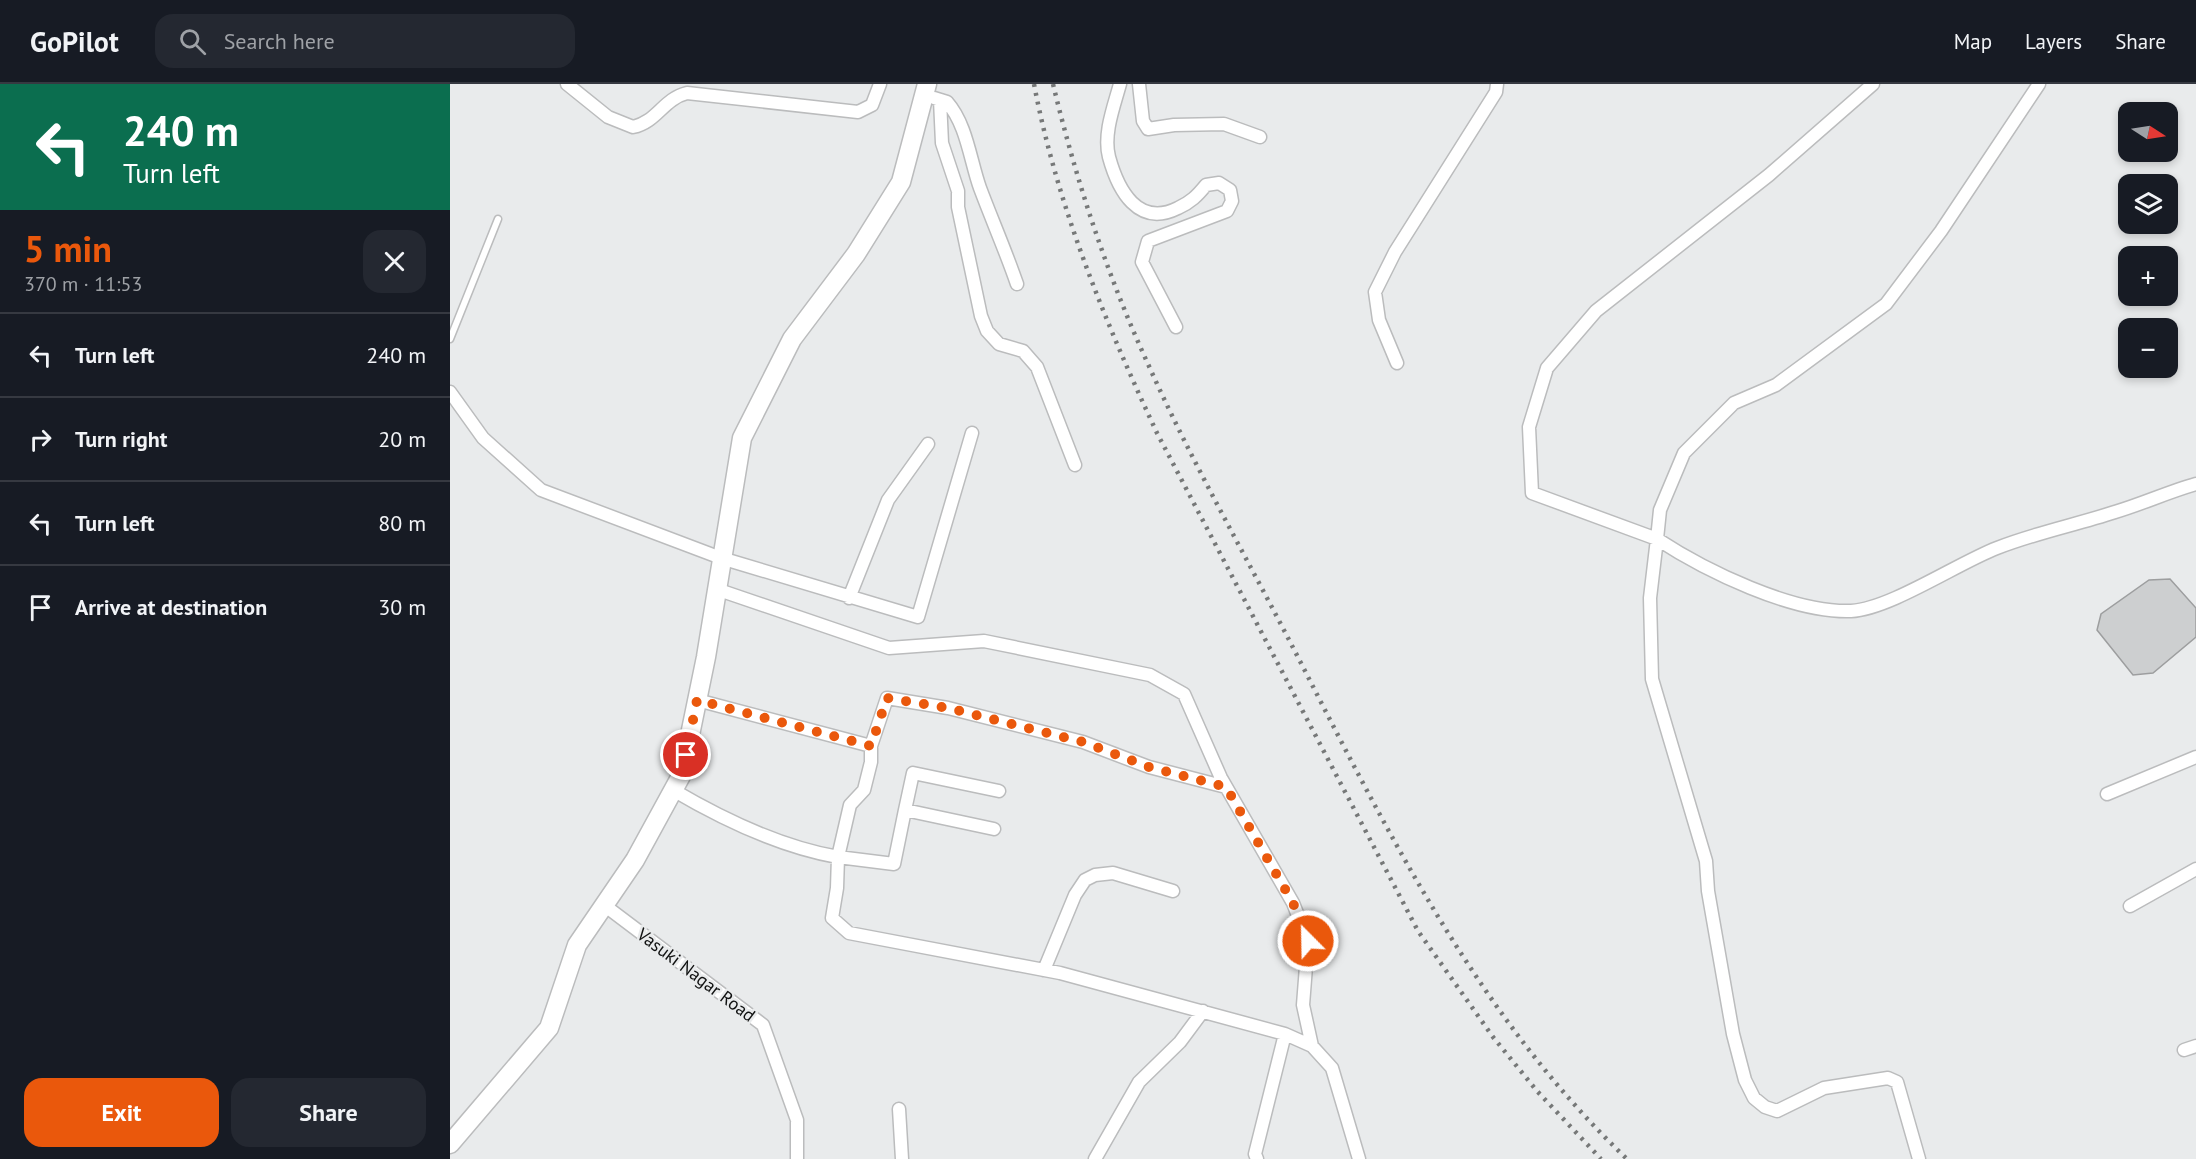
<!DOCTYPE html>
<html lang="en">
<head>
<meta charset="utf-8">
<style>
  :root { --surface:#171b24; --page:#242831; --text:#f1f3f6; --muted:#9ea1a6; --line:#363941; --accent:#ea580c }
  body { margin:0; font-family:"PT Sans",sans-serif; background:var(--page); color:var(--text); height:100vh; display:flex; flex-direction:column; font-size:22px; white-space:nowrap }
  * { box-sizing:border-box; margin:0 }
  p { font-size:20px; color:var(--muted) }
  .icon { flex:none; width:33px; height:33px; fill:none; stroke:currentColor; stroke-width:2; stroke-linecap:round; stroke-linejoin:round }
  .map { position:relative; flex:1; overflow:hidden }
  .side { display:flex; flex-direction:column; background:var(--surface); width:450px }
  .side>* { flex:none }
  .hud { background:#0b6e4f; color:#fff; overflow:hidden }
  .needle { width:39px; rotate:102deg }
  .tools { position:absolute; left:1668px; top:18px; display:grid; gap:12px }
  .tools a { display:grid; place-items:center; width:60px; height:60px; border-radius:12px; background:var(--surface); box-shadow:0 3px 9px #0003; font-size:30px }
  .pin { position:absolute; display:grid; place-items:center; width:51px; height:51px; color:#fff; margin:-26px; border:3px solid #fff; border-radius:50%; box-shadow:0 2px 6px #0007 }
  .me { position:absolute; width:66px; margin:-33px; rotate:337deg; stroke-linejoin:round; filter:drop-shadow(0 0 4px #0008) }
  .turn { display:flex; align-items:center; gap:21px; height:126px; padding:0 24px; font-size:27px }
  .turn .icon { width:78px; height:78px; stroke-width:2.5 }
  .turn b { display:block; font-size:42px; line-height:51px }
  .round { display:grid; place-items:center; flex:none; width:63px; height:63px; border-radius:18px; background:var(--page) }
  .summary { display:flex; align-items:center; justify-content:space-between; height:102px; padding:0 24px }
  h1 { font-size:36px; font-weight:700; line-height:45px; color:var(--accent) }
  .primary-button { display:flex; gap:12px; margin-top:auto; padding:12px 24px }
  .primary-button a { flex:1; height:69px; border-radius:18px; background:var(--accent); color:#fff; font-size:24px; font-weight:700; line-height:69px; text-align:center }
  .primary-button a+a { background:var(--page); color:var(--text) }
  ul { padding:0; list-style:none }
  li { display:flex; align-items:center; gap:18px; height:84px; padding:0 24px; border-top:2px solid var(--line) }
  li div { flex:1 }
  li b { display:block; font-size:22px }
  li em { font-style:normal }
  header { display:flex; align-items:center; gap:36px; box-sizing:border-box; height:84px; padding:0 30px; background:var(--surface); border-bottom:2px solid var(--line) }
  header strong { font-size:28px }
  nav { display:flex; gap:33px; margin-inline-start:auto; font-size:21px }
  .search { width:420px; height:54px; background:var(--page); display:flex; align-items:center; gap:15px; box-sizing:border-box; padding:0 21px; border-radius:18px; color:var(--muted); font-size:22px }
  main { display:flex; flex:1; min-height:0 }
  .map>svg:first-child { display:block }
</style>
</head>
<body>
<header>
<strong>GoPilot</strong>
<div class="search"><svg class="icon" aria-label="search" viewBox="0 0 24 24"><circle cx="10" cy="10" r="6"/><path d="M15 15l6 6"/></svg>Search here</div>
<nav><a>Map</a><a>Layers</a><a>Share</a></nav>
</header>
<main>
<section class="side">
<div class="hud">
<div class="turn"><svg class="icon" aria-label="left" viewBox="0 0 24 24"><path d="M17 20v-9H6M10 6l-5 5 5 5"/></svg><div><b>240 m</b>Turn left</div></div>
</div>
<div class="summary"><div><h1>5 min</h1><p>370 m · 11:53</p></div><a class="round"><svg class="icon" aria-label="close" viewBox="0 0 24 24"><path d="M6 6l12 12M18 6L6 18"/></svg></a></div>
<ul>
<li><svg class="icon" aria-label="left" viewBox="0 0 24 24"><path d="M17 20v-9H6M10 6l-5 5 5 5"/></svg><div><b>Turn left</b></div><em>240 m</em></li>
<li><svg class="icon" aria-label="right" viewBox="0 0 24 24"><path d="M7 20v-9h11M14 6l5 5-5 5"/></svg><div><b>Turn right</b></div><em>20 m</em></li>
<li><svg class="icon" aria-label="left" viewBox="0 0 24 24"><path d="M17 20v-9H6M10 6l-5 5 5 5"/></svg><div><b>Turn left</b></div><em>80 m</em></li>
<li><svg class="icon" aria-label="arrive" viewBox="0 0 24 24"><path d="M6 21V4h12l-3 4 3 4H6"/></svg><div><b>Arrive at destination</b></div><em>30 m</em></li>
</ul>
<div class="primary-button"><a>Exit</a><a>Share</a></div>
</section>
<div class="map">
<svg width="1746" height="1075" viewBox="0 0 1746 1075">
  <rect width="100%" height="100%" fill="#e9ebec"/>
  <path fill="#cdcfd0" stroke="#9d9e9f" stroke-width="1.5" d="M1720 495 1746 524V553L1703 589 1683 591 1647 546 1651 530 1699 496Z"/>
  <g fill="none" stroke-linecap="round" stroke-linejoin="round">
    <g stroke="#bbbcbd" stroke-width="9">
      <path id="lane" d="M0 255 48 135"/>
    </g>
    <g stroke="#bbbcbd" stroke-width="15">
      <path id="street" d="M117 0 158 33 183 43C207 38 213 15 237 9L408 28 422 21 430 0
        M670 0C664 22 653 50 659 73 668 106 688 144 728 124 741 118 747 112 756 101L769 99 780 106 782 117 777 127 698 157 692 178 726 243
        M689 0 693 37 698 45 724 41 774 40 810 53
        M1423 0 1319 91 1146 227 1097 284 1079 343 1082 409 1207 455 1200 514 1202 595 1256 777 1258 807 1283 950 1295 996 1304 1014 1315 1023 1327 1027 1374 1004 1438 994 1447 998 1469 1075
        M1589 0 1491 147 1436 220 1326 301 1284 319 1234 369 1210 426 1207 455C1256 487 1342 529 1401 527 1440 525 1508 479 1547 464 1585 449 1625 441 1665 428 1692 420 1718 408 1746 400
        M484 14 497 18C517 41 520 76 530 104 542 136 556 168 567 200
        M490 16 492 59 508 107V123L531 232 537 247 549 260 573 267 587 283 625 381
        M947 279 929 236 925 208 945 168 1046 8 1047 0
        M0 308 33 354 91 406 271 474 468 533 522 349
        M266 505 439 564 534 557 700 591 734 610 771 694 843 819 858 857 853 921 862 962
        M399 514 438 416 478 360
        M247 616 421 662 437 614 498 624 633 658 699 683 776 703
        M421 662V678L414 706 400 721 388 773 444 780 455 726 544 745
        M223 706C274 736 330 763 388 773L387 804 382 834 399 849 610 889 835 950 862 962 882 984 909 1075
        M1657 710 1746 673
        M455 726 463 689 549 707
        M154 821 313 941 347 1036V1075
        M1680 822 1746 785
        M594 886 625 811 635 796 645 791 663 789 723 807
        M1734 966 1746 962
        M449 1025 452 1075
        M645 1075 689 998 730 958 753 927
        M807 1075 805 1070 835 950"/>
    </g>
    <g stroke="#bbbcbd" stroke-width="21">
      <path id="secondary" d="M0 1060 99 944 127 861 185 776 232 690 256 573 292 354 342 255 406 170 451 98 477 0"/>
    </g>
    <use href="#lane" stroke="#fff" stroke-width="6"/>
    <use href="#street" stroke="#fff" stroke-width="12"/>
    <use href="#secondary" stroke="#fff" stroke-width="18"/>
    <path stroke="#767878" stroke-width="4.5" stroke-dasharray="3 6" stroke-linecap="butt" d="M584 0C607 121 655 238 707 349L968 847 1043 953 1087 1007 1151 1075
      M603 0C626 96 657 191 698 280 739 372 789 460 836 550 932 736 1023 928 1177 1075"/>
  </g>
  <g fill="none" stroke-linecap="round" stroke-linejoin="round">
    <path stroke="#ea580c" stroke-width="10" stroke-dasharray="0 18" d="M236 671 247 616 421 662 437 614 498 624 633 658 699 683 776 703 843 819 858 857"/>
  </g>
  <g text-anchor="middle" stroke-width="5" stroke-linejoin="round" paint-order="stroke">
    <g font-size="18" fill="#101111" stroke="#e9ebec">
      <text transform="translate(246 891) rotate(37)" y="6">Vasuki Nagar Road</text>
    </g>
  </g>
</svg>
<div class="tools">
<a><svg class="needle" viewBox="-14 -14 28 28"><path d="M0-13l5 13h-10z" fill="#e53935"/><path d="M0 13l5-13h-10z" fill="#9ea1a6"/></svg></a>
<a><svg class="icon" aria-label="layers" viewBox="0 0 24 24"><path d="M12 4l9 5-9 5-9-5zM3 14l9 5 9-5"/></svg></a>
<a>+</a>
<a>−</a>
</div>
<div class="pin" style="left:236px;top:671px;background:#d93025"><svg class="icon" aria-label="arrive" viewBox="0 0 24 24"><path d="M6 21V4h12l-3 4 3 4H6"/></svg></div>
<svg class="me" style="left:858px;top:857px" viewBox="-20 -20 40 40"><circle r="17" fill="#ea580c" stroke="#fff" stroke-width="3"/><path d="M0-11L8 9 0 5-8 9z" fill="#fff"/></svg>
</div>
</main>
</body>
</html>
